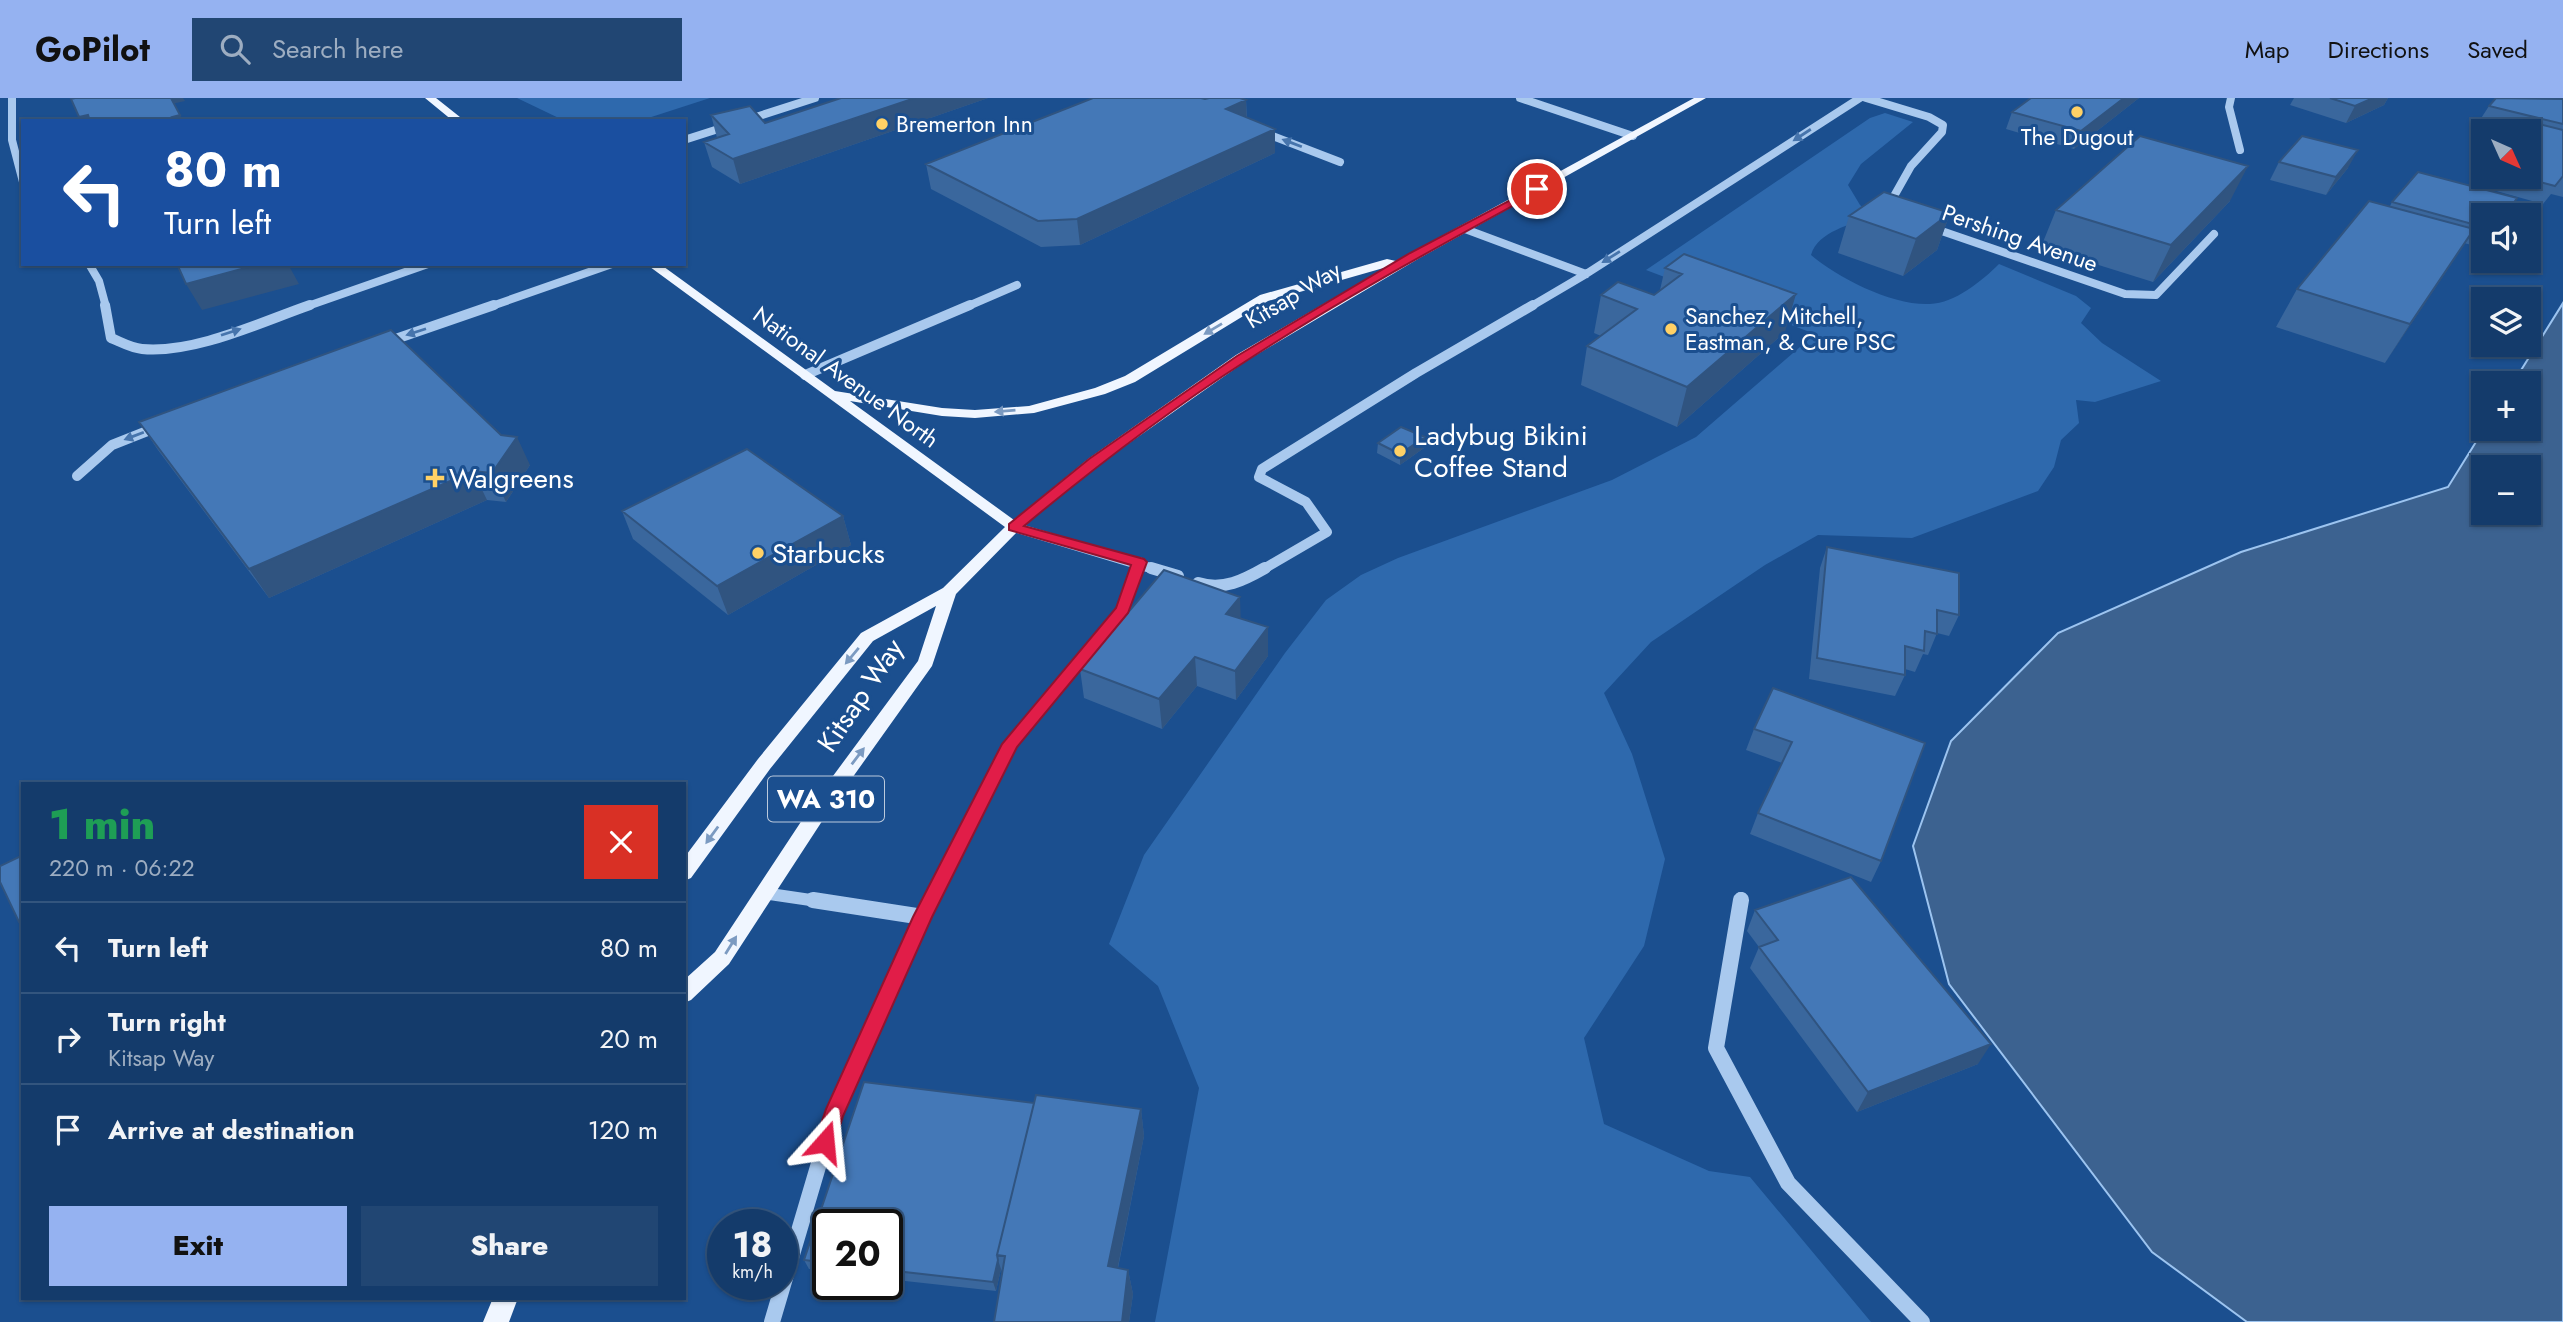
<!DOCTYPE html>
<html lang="en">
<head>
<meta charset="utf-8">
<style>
  :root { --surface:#143b6b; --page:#214673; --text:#f1f3f6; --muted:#9dadc1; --line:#33557e; --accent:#95b2f1 }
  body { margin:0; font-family:Jost,sans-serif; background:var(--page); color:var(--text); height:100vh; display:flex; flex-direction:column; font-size:26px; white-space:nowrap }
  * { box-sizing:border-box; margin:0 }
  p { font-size:23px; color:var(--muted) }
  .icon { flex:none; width:38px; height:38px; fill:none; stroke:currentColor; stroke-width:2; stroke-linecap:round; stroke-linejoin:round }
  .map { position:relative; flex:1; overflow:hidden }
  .drawer { position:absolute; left:21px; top:684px; width:665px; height:518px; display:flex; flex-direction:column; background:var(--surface); border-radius:0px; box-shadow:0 2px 5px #0004,0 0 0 2px var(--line) }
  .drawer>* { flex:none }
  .guide { position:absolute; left:21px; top:21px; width:665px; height:147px; border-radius:0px; box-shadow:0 2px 5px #0004,0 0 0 2px var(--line); background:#1a4fa0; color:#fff; overflow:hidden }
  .needle { width:46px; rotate:135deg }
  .fabs { position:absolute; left:2471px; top:21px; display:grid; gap:14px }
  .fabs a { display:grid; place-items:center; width:70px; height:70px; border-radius:0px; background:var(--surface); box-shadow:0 2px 5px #0004,0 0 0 2px var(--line); font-size:35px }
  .speed { position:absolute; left:707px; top:1111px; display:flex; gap:14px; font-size:35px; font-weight:700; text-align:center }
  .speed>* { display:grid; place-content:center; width:91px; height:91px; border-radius:50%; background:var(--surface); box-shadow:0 2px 5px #0004,0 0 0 2px var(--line); line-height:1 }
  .speed small { font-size:18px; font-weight:400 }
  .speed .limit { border:4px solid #111; border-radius:10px; background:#fff; color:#111 }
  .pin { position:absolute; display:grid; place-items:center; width:60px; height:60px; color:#fff; margin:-30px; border:4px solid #fff; border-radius:50%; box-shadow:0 2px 7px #0007 }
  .me { position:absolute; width:77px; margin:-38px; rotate:18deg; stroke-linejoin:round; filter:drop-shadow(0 0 5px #0008) }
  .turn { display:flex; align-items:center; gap:24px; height:147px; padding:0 28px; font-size:32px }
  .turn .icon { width:91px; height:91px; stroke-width:2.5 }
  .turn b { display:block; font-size:49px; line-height:60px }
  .round { display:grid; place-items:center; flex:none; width:74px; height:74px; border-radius:0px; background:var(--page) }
  .summary { display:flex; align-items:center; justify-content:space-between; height:119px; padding:0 28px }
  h1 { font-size:42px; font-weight:800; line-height:52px; color:#1e9e55 }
  .cta { display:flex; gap:14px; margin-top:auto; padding:14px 28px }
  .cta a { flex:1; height:80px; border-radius:0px; background:var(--accent); color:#111; font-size:28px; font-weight:800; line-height:80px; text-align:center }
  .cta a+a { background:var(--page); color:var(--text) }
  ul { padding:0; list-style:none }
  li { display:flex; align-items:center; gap:21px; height:91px; padding:0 28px; border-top:2px solid var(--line) }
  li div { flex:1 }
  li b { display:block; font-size:26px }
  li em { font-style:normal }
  header { display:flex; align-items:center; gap:42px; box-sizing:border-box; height:98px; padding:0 35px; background:var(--accent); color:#111 }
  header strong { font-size:33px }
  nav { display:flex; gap:38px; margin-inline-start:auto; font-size:24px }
  .search { width:490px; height:63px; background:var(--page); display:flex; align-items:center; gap:18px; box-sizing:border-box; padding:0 24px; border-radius:0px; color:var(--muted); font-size:26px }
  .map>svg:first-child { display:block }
</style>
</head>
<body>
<header>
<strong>GoPilot</strong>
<div class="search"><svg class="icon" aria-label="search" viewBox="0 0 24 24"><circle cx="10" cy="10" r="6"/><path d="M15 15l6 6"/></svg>Search here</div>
<nav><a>Map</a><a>Directions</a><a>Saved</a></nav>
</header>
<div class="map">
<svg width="2563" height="1224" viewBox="0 0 2563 1224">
  <rect width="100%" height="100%" fill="#1b4f8f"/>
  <path fill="#2e69ad" d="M517 0H710L639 23H565Z
    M1885 15 1913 24 1861 66 1848 87 1860 107 1872 118C1851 127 1818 133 1811 157 1838 180 1893 208 1930 206 1955 205 1982 183 1999 166L2076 198 2091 210 2081 225 2102 245 2161 283 2095 304 2076 302 2079 325 2061 342 2054 369 2038 393 1912 440 1818 437 1765 467 1651 544 1604 595 1632 656 1665 761 1644 848 1584 940 1604 1026 1709 1073 1750 1079 1871 1224H1155L1199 990 1158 888 1109 846 1144 757 1285 555 1326 502 1361 477 1398 460 1612 382 1696 339 1815 236 1646 172 1870 20Z"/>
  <path fill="#3c6290" stroke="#9cc4f0" stroke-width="2" fill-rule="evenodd" d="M2563 205V1224H2247L2152 1154 1949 886 1913 748 1951 643 2058 535 2241 454 2448 389 2484 331H2529V285H2513ZM2483 369H2529V415H2483Z"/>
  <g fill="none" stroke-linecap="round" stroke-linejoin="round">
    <path stroke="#a9c9ee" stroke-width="8" d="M12 0V42L23 84
      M1520 0 1633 38
      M1866 0 1929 19 1943 27 1942 34 1911 68 1889 107 1892 110
      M2231 0 2229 9 2240 52
      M1262 34 1340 64
      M684 42 815 0
      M1930 129 2125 196 2156 197 2214 136
      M1465 131 1586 176
      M89 166 99 183 106 209
      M305 209 428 166
      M489 209 612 166
      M966 209 1017 187
      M1530 209 1586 176 1860 0"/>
    <path stroke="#a9c9ee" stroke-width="10" d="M105 207 111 240C121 244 131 250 142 251 194 256 261 224 310 207
      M384 245 494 207
      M805 277 970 207
      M77 378 112 347 160 328
      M1014 429 1157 472
      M1136 472 1139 464
      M1262 472 1327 434 1306 404 1259 379 1262 371 1416 275 1533 207"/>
    <path stroke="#a9c9ee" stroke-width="12" d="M1151 470 1178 478
      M1198 485C1223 493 1244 482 1265 470
      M763 795 824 804
      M930 804 1010 646 1123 512 1137 470
      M1740 804 1741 800"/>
    <path stroke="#a9c9ee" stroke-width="16" d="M813 802 923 819
      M1741 802 1716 950 1788 1085 1922 1224
      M772 1224 833 1018 931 802"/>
    <path fill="#f0f6ff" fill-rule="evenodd" d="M425 0H436L465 23H453Z
      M1694 0H1706L1418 161 1246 263 1098 367 1019 432 956 496 932 568 830 711 729 866 691 902 684 905V882L715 854 816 701 918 563 936 508 873 543 770 671 691 780 684 783V760L758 661 861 535 943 490 1005 429 646 166H660L835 293 942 310 975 312 1029 308 1095 290 1125 278 1260 197 1387 161 1396 163ZM1387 169 1236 257 1088 361 1014 422 850 303 942 318 975 320 1034 315 1105 296 1135 284 1268 203Z
      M493 1200H518L509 1224H483Z"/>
  </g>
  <path fill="#3a679d" d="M841 0H988L740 86 712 69 704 44 717 40 711 17 765 25Z
    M2139 0 2074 51 2006 31 2012 14Z
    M2294 0H2388L2384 7 2346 25 2290 7Z
    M1205 1 1246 2 1247 20 1275 31V55L1080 147 1041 149 931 91 926 66Z
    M2563 1V99L2551 96 2543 106 2489 91 2496 79H2529V33H2511L2478 25 2489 8Z
    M2279 64 2348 70 2326 97 2270 82Z
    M2230 103 2153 184 2041 149 2056 112Z
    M2392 104 2483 117V150L2464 145 2385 265 2276 229 2297 191 2390 108Z
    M1950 115 1937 152 1903 178 1838 155 1849 118Z
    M1684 156 1785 234 1677 329 1581 287 1587 248 1601 238 1594 235 1601 197H1654L1660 192 1665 170Z
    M139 324 530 367 506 404 487 402 269 500 158 352Z
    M1425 339 1424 350 1400 367 1377 355 1378 345Z
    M622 413 843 418 851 447 728 517 633 441Z
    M1827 449 1959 517 1949 538 1937 535 1928 557 1923 556 1915 574 1905 571V577L1895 598 1809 581 1820 470Z
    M1240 499V520L1268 529V558L1236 602 1197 588 1162 631 1084 600 1080 571Z
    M1773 590 1881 763 1871 784 1750 736 1758 715 1782 665 1746 652 1754 631Z
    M1755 812 1978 966 1857 1014 1750 870 1759 849 1747 833Z
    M864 984 1034 1005 1036 997 1141 1011 1144 1038 1118 1170 1128 1172 1133 1196 1129 1224H994L1002 1174 1001 1171 996 1193 887 1181V1127H828V1173L809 1171 804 1162Z"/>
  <path fill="#305480" d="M163 0H183L185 3 167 7Z
    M915 0H988L740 86 733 61Z
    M2124 0H2139L2074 51 2081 33Z
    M2373 0H2388L2384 7 2346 25 2355 8Z
    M1246 2 1247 26 1226 11Z
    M88 17 91 23H81L79 19Z
    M180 17 183 23H175L172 19Z
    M1275 31V55L1080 147 1077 121Z
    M2358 52 2348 70 2326 97 2336 79Z
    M2248 68 2230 103 2153 184 2171 147Z
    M1950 115 1937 152 1903 178 1916 141Z
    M2474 131 2450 168 2385 265 2410 226Z
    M260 166H288L299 186 202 212 186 186Z
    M1796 196 1785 234 1677 329 1687 289Z
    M517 339 530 367 506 404 492 375Z
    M1425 339 1424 350 1400 367V356Z
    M473 373 487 402 269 500 249 471Z
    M843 418 851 447 728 517 717 488Z
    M1240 499 1241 528 1226 516Z
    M1268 529V558L1236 602 1235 573Z
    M1195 559 1197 588 1162 631 1159 601Z
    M1991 946 1978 966 1857 1014 1868 994Z
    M1141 1011 1144 1038 1113 1193 1108 1168Z
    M998 1162 1001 1171 996 1193 993 1184Z
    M1128 1172 1133 1196 1129 1224H1122Z"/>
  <path fill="#4478b7" stroke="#305480" stroke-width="2" d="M75 0H171L180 17 172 19 175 23H90L88 17 79 19 71 1Z
    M841 0H915L733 61 704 44 729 36 711 17 750 8 765 25Z
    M1093 0H1201L1205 1 1209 0H1240L1246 2 1226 11 1275 31 1077 121 1038 123 926 66Z
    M2031 0H2124L2081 33 2012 14Z
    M2330 0H2373L2355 8Z
    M2496 0 2563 1V26L2489 8Z
    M2539 26 2563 32V78L2555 88 2521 79H2529V38Z
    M2140 38 2248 68 2171 147 2056 112Z
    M2302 38 2358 52 2336 79 2279 64Z
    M2418 74 2517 100 2506 117H2483V129L2392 104Z
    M1884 94 1950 115 1916 141 1849 118Z
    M2369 103 2474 131 2410 226 2297 191Z
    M1684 156 1796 196 1687 289 1587 248 1637 211 1601 197 1618 184 1654 197 1682 176 1665 170Z
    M177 166H260L186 186Z
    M391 232 501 337 517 339 492 375 473 373 249 471 139 324Z
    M1401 329 1425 339 1400 356 1378 345Z
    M747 351 843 418 717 488 622 413Z
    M1827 449 1959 475V517L1937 512V536L1925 533 1924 553 1905 548V577L1817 560Z
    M1164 472 1240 499 1226 516 1268 529 1235 573 1195 559 1159 601 1080 571Z
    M1773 590 1925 645 1881 763 1758 715 1792 644 1754 631Z
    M23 757V822L19 824 0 784V768Z
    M1851 779 1991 946 1868 994 1759 849 1778 842 1755 812Z
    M864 984 1034 1005 997 1157 998 1162 993 1184 887 1172V1127H828V1165L804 1162Z
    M1036 997 1141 1011 1108 1168 1128 1172 1122 1224H994L1005 1158 997 1157Z"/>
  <defs><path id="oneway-solid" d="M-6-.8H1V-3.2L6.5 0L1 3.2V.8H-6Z" transform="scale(1.75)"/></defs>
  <g fill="#4674ac">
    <use href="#oneway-solid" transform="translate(1802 37) rotate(147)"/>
    <use href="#oneway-solid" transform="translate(1292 45) rotate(-159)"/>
    <use href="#oneway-solid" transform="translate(1611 159) rotate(148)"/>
    <use href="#oneway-solid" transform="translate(231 234) rotate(-18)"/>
    <use href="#oneway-solid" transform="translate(416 234) rotate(162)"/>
    <use href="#oneway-solid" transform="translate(134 338) rotate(159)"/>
  </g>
  <g fill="#7b9ac1">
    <use href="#oneway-solid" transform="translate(1213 231) rotate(149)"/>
    <use href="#oneway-solid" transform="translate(1005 313) rotate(175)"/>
    <use href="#oneway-solid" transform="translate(852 558) rotate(130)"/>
    <use href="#oneway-solid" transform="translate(858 658) rotate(-53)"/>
    <use href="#oneway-solid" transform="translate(712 737) rotate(126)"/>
    <use href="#oneway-solid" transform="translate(731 847) rotate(-58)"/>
  </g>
  <path fill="#e11d48" stroke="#92132f" stroke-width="2" d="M1537 88 1542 91 1540 93C1441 147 1341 201 1246 263 1168 313 1095 369 1024 428L1144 461 1147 464 1128 515 1017 649 932 819 843 1018 833 1051 825 1053 818 1051 815 1044 826 1011 913 819 1002 646 1116 510 1131 467 1009 432V426L1089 361 1237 258 1410 155Z"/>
  <g fill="#ffd166" stroke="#1b4f8f" stroke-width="2.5">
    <circle cx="2077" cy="14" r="7"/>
    <circle cx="882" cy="26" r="7"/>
    <circle cx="1671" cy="231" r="7"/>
    <circle cx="1400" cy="353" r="7"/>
    <path d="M431.5 369.5h7v7h7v7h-7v7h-7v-7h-7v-7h7z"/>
    <circle cx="758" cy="455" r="7"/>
  </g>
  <g text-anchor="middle" stroke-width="6" stroke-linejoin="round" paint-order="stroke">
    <g font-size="23" fill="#fff" stroke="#1b4f8f" text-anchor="start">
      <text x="896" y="34">Bremerton Inn</text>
      <text x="2077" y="47" text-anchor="middle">The Dugout</text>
      <text x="1685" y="226">Sanchez, Mitchell,<tspan x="1685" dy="26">Eastman, &amp; Cure PSC</tspan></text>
    </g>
    <g font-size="23" fill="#fff" stroke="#1b4f8f">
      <text transform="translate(2020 140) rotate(19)" y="8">Pershing Avenue</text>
      <text transform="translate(1293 197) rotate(-31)" y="8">Kitsap Way</text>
      <text transform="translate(846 279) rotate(36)" y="8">National Avenue North</text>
    </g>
    <rect fill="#1b4f8f" stroke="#bbcadd" stroke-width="2" x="768" y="678.5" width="116" height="45" rx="5"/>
    <g font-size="26" font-weight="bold" fill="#fff">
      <text x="826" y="710">WA 310</text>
    </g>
    <g font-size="28" fill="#fff" stroke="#1b4f8f" text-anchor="start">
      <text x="1414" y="347">Ladybug Bikini<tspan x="1414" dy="32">Coffee Stand</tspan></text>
      <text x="449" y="390">Walgreens</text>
      <text x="772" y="465">Starbucks</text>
    </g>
    <g font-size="28" fill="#fff" stroke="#1b4f8f">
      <text transform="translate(860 597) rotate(-56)" y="10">Kitsap Way</text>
    </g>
  </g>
</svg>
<div class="fabs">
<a><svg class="needle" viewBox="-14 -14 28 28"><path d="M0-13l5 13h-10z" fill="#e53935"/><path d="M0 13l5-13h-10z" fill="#9dadc1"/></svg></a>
<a><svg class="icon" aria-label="sound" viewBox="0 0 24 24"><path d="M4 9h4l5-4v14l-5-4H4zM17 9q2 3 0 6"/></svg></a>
<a><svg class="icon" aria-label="layers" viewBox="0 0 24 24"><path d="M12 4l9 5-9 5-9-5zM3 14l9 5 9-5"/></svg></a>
<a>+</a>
<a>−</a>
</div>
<div class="speed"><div>18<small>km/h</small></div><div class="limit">20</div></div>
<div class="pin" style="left:1537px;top:91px;background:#d93025"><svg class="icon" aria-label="arrive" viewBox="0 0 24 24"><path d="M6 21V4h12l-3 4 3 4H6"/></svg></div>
<svg class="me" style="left:825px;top:1044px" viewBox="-20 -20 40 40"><path d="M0-17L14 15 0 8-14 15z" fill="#e11d48" stroke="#fff" stroke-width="4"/></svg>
<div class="guide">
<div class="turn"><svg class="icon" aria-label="left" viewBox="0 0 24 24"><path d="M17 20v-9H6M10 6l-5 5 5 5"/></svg><div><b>80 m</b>Turn left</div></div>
</div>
<section class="drawer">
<div class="summary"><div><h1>1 min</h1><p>220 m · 06:22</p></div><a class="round" style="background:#d93025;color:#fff"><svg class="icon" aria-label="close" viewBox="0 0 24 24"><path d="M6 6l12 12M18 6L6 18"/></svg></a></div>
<ul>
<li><svg class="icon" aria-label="left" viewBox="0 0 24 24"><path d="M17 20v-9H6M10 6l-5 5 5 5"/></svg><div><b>Turn left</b></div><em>80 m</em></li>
<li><svg class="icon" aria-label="right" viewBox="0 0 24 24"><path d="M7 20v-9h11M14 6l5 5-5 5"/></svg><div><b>Turn right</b><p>Kitsap Way</p></div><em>20 m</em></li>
<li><svg class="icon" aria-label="arrive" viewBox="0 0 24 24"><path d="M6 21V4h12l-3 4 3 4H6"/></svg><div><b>Arrive at destination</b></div><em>120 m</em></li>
</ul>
<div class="cta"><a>Exit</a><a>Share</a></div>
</section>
</div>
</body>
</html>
